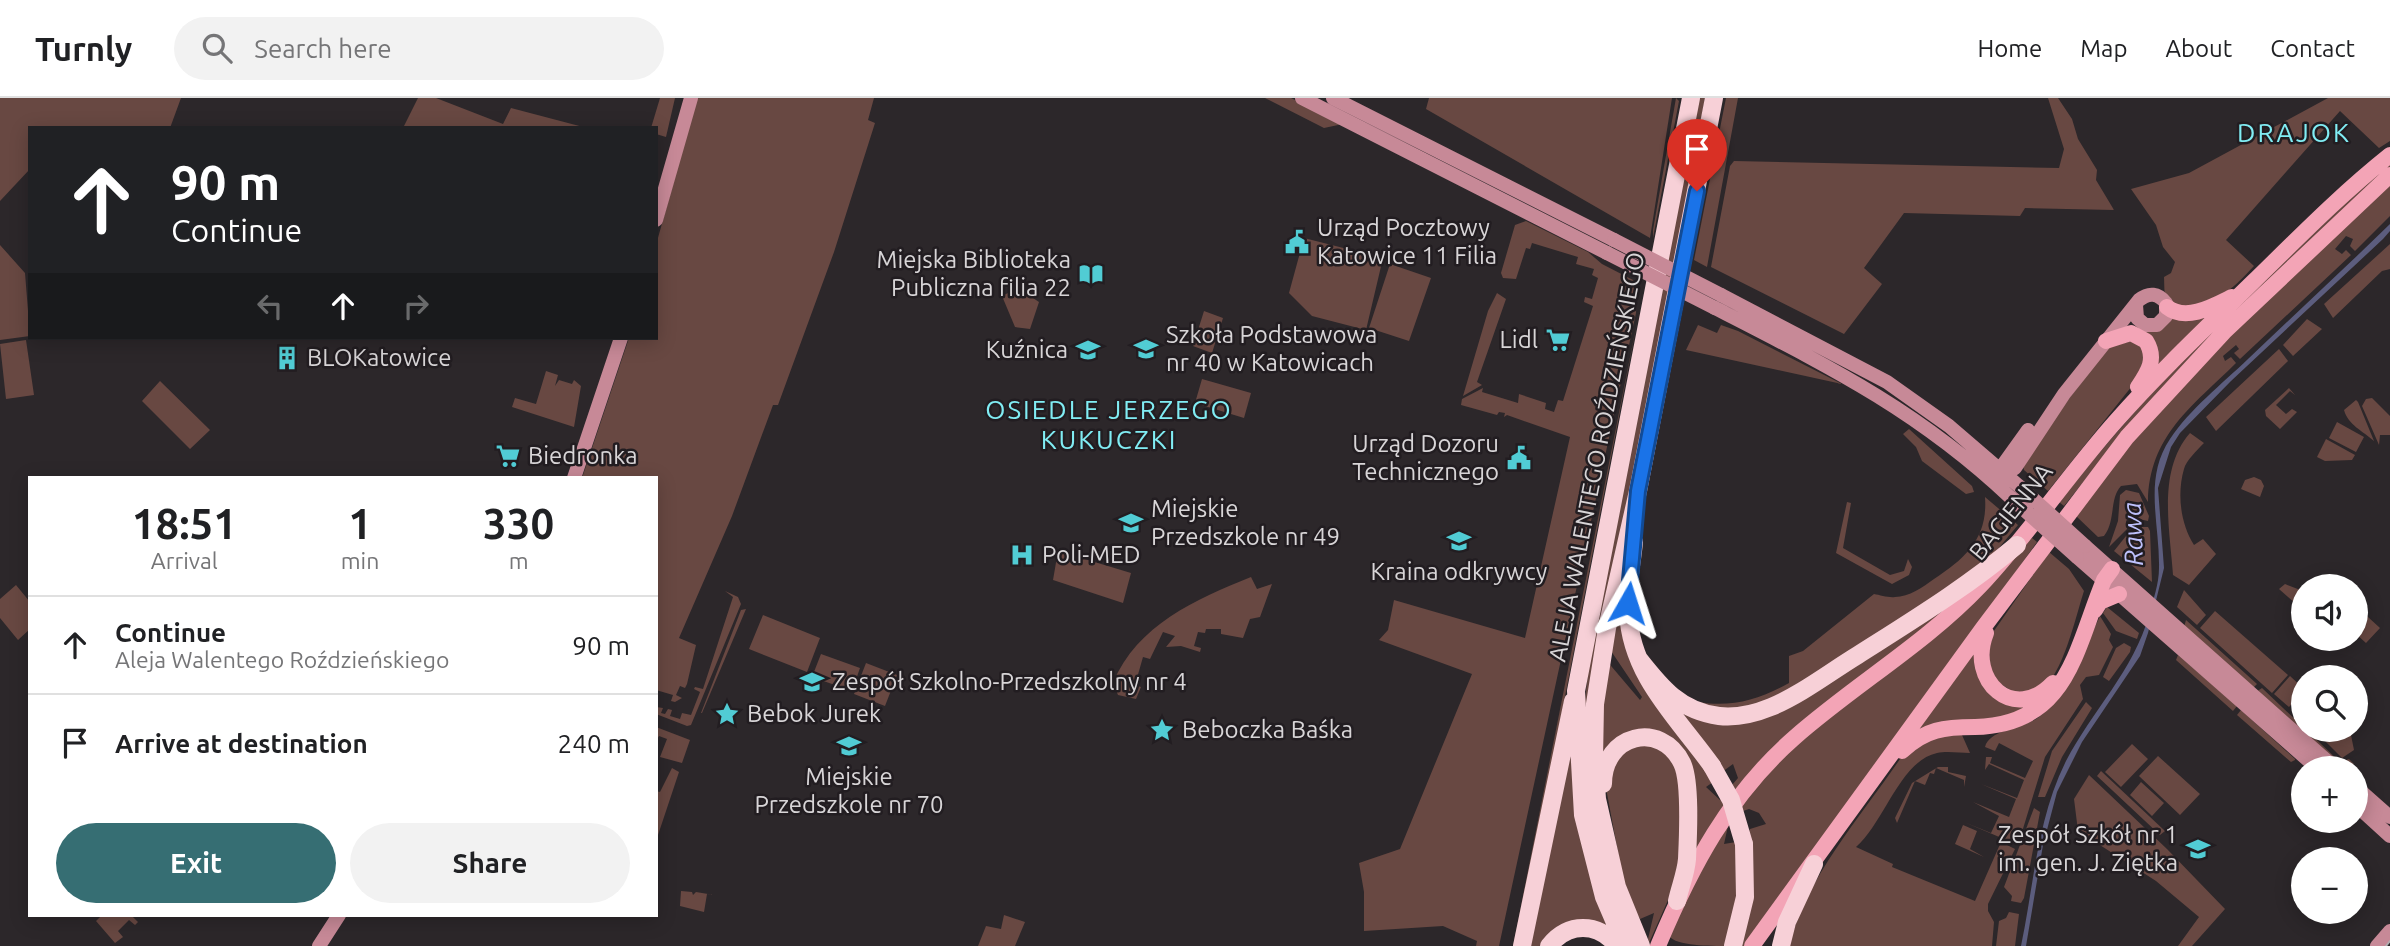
<!DOCTYPE html>
<html lang="en">
<head>
<meta charset="utf-8">
<style>
  :root { --surface:#fff; --page:#f2f2f2; --text:#202124; --muted:#757577; --line:#e0e0e0; --accent:#366e73 }
  body { margin:0; font-family:Ubuntu,sans-serif; background:var(--page); color:var(--text); height:100vh; display:flex; flex-direction:column; font-size:26px; white-space:nowrap }
  * { box-sizing:border-box; margin:0 }
  p { font-size:23px; color:var(--muted) }
  .icon { flex:none; width:38px; height:38px; fill:none; stroke:currentColor; stroke-width:2; stroke-linecap:round; stroke-linejoin:round }
  .map { position:relative; flex:1; overflow:hidden }
  .panel { position:absolute; left:28px; top:378px; width:630px; height:441px; display:flex; flex-direction:column; background:var(--surface); border-radius:0px; box-shadow:0 4px 18px #0003 }
  .panel>* { flex:none }
  .top-card { position:absolute; left:28px; top:28px; width:630px; height:214px; border-radius:0px; box-shadow:0 4px 18px #0003; background:#202124; color:#fff; overflow:hidden }
  .fabs { position:absolute; left:2291px; top:476px; display:grid; gap:14px }
  .fabs a { display:grid; place-items:center; width:77px; height:77px; border-radius:50%; background:var(--surface); box-shadow:0 4px 18px #0003; font-size:35px }
  .pin { position:absolute; display:grid; place-items:center; width:60px; height:60px; color:#fff; margin:-72px -30px; border-radius:50% 50% 50% 0; rotate:-45deg; box-shadow:0 0 7px #0007 }
  .pin .icon { rotate:45deg }
  .me { position:absolute; width:77px; margin:-38px; rotate:6deg; stroke-linejoin:round; filter:drop-shadow(0 0 5px #0008) }
  .turn { display:flex; align-items:center; gap:24px; height:147px; padding:0 28px; font-size:32px }
  .turn .icon { width:91px; height:91px; stroke-width:2.5 }
  .turn b { display:block; font-size:49px; line-height:60px }
  .lanes { display:flex; align-items:center; height:66px; padding:0 28px; background:#0003; justify-content:center; gap:35px; direction:ltr }
  .lanes .off { opacity:.35 }
  .eta { display:flex; justify-content:space-evenly; align-items:center; height:119px; text-align:center }
  .eta b { font-size:42px; font-weight:700; line-height:49px }
  .cta { display:flex; gap:14px; margin-top:auto; padding:14px 28px }
  .cta a { flex:1; height:80px; border-radius:42px; background:var(--accent); color:#fff; font-size:28px; font-weight:700; line-height:80px; text-align:center }
  .cta a+a { background:var(--page); color:var(--text) }
  ul { padding:0; list-style:none }
  li { display:flex; align-items:center; gap:21px; height:98px; padding:0 28px; border-top:2px solid var(--line) }
  li div { flex:1 }
  li b { display:block; font-size:26px }
  li em { font-style:normal }
  header { display:flex; align-items:center; gap:42px; box-sizing:border-box; height:98px; padding:0 35px; background:var(--surface); border-bottom:2px solid var(--line) }
  header strong { font-size:33px }
  nav { display:flex; gap:38px; margin-inline-start:auto; font-size:24px }
  .search { width:490px; height:63px; background:var(--page); display:flex; align-items:center; gap:18px; box-sizing:border-box; padding:0 24px; border-radius:38px; color:var(--muted); font-size:26px }
  .map>svg:first-child { display:block }
</style>
</head>
<body>
<header>
<strong>Turnly</strong>
<div class="search"><svg class="icon" aria-label="search" viewBox="0 0 24 24"><circle cx="10" cy="10" r="6"/><path d="M15 15l6 6"/></svg>Search here</div>
<nav><a>Home</a><a>Map</a><a>About</a><a>Contact</a></nav>
</header>
<div class="map">
<svg width="2390" height="848" viewBox="0 0 2390 848">
  <rect width="100%" height="100%" fill="#2c272a"/>
  <path fill="#684842" d="M0 0H181L170 30H30V71L0 103Z
    M418 0H436L503 26 511 10 587 30H403Z
    M660 0H675L666 39 656 36V30H651Z
    M697 0H874L868 22 875 25 834 154 778 307H773L732 418 679 540 696 547 687 586 685 590 680 588 676 597 682 600 675 604 671 603 673 597 656 592V380H582L629 240H656V147Z
    M1265 0H1291L1343 26 1324 30Z
    M1429 0H1672L1650 140 1426 11Z
    M1676 0 1679 3 1653 140V132Z
    M1699 0H1705L1698 39 1594 573 1598 761 1585 603 1588 573Z
    M1726 0H1738L1707 169 1694 162Z
    M2048 0H2058L2072 21 2078 41 2097 72 2096 82 2114 112 2025 110 2020 118 1904 115 1864 170 1882 186 1844 236 1711 169 1730 68 1734 63 2059 70 2064 51Z
    M2328 0H2390V43L2379 50 2340 13 2226 142 2254 168C2229 195 2219 203 2182 211 2162 196 2165 201 2164 179L2171 175 2175 164 2163 149 2156 127 2131 91 2189 75Z
    M2390 64V70L2121 337 2064 408 2059 404C2157 281 2271 167 2390 64Z
    M2390 84V118L2355 153 2350 148 2353 141 2346 138 2335 151 2342 156 2346 152 2351 157 2240 261 2234 255 2239 251 2236 247 2223 258 2225 263 2231 259 2236 265C2193 308 2149 337 2148 404L2137 386 2121 388C2109 401 2116 423 2104 438L2098 439 2076 418 2137 335 2176 290Z
    M1526 123 1588 154 1602 166 1633 182 1637 190 1636 215 1499 848H1476L1477 843 1443 828 1364 833V794L1359 765 1400 751 1472 576 1379 542 1388 532 1394 502 1525 540 1570 339 1507 317 1504 319 1505 315 1499 314 1497 317 1461 307 1462 301 1483 290 1482 294 1518 305 1519 296 1546 305 1545 311 1554 314 1558 302 1563 303 1593 208 1584 204 1585 199 1592 201 1598 180 1592 177 1594 171 1576 166 1578 159 1532 145 1530 151 1526 150 1516 181 1503 180 1501 175 1515 127Z
    M1304 140 1383 160 1366 232 1312 218 1289 195Z
    M2390 146V171L2382 173 2333 220 2324 206Z
    M0 147 25 175 30 238 0 242Z
    M1390 166 1431 180 1409 243 1369 230Z
    M1018 190 1039 204 1030 231 1015 229 1002 198Z
    M1497 195 1506 201 1477 284 1482 287 1463 298 1488 213Z
    M1640 209 1517 848H1513Z
    M1204 213 1223 220 1212 255 1193 248Z
    M2211 215 2158 269 2143 230 2170 220Z
    M2307 221 2322 231 2293 258 2283 247Z
    M1698 227 1717 235 1721 227 1738 233 1842 286 1686 252Z
    M26 242 34 297 6 301 0 246Z
    M2136 242 2147 257 2132 288 2048 393 2024 372 2022 363 2108 249Z
    M2279 251 2288 263 2216 333 2206 319Z
    M546 273 558 277 555 288 559 282 572 286 574 282 581 288 574 329 512 309 515 300 536 306Z
    M1202 281 1251 295 1244 320 1195 305Z
    M160 283 210 332 190 351 142 303Z
    M2289 290 2295 297 2290 293 2276 307 2286 316 2292 311 2297 314 2280 331 2266 318 2265 312Z
    M2372 300 2390 318V337H2380L2379 347 2362 308 2366 301Z
    M2356 302 2358 304 2374 343C2363 333 2348 327 2344 312Z
    M2337 324 2364 339 2356 354 2329 340Z
    M1909 331 1972 388 1974 394 1966 396 1922 363 1916 349 1903 336Z
    M2190 335 2204 345C2197 352 2186 363 2184 371 2177 395 2180 425 2194 447L2203 441 2216 456 2189 487 2173 477C2170 431 2157 373 2190 335Z
    M2326 341 2355 357 2352 362 2325 363 2317 359Z
    M2254 379 2261 382 2264 388 2260 399 2241 391 2245 382Z
    M2126 392 2139 395 2149 418 2148 423 2130 419 2126 423 2127 431 2109 449 2118 423 2120 397Z
    M1985 399 2018 427 1977 476 1771 604 1726 613 1698 604C1732 610 1760 601 1789 585V558L1803 553 1874 496C1880 497 1889 500 1895 499 1909 499 1923 489 1934 481 1966 460 1988 440 1985 399Z
    M1847 404 1851 405 1843 450 1890 477 1904 473 1908 461 1912 469 1909 477 1892 486 1836 455Z
    M2142 429H2148L2150 433 2152 484 2114 453 2130 433 2138 435Z
    M2032 440 2037 444 1748 848H1739L1748 736 1750 731 1766 726 1759 715 1749 711 1743 713 1740 705 1788 652Z
    M1058 453 1131 475 1123 505 1053 482Z
    M2049 454 2069 471 2084 493C2077 514 2062 581 2042 589 2034 593 2023 593 2015 595L1990 579 1989 540Z
    M1251 479 1257 491 1272 486 1260 519 1250 521 1243 540 1221 536V531H1206L1205 535 1198 534 1194 548 1201 550 1200 554 1181 548 1166 549 1175 538 1163 534 1150 561 1143 559 1135 587 1141 589 1136 601 1118 597 1113 585C1137 527 1196 501 1251 479Z
    M2285 486 2303 493V512L2279 491Z
    M16 487 30 504V531L18 542 0 520V501Z
    M2184 492 2206 517 2197 527 2177 509Z
    M725 493 738 499 741 506 691 627 687 628 656 616V609L663 610 661 615 665 616 668 611 672 612 670 618 680 621 682 615 691 617 700 594 694 591 695 589 703 591 733 499Z
    M1617 503 1620 519 1713 684 1706 689 1720 702 1722 699 1725 707 1694 757 1691 688 1667 641 1602 658 1600 615 1606 562 1640 602 1642 599 1611 553Z
    M1953 505 1735 694 1732 687 1738 680 1733 666 1722 674 1673 606 1733 623Z
    M2356 508 2380 530 2366 545 2356 536Z
    M2107 509 2139 535 2137 541 2116 533 2103 515Z
    M746 511 702 615H701L741 512Z
    M2215 513 2288 577 2272 595 2200 530Z
    M763 517 820 540 807 574 749 551Z
    M2100 518 2111 536 2109 542 2113 549 2099 577 2086 579 2080 587 2083 601 2045 659 2018 747 1964 724 1991 735 1999 718 1973 704 2009 719 2016 701 1981 686 2017 700 2024 682 1989 666 1985 672 1986 659H1992L1990 665 2025 680 2033 663 1999 645 1995 653 1985 649C1990 631 2021 632 2039 619 2071 595 2083 553 2100 518Z
    M2186 522 2257 586 2252 591 2184 529Z
    M2124 545 2131 549 2130 554 2109 583 2103 579 2116 550Z
    M1974 554 1978 578 2027 606 2021 617 1917 633Z
    M821 556 860 570 852 593 812 579Z
    M2178 557 2237 608 2233 613 2176 562Z
    M866 565 897 577 885 608 854 596Z
    M2290 578 2303 590V594L2289 609 2274 596Z
    M2262 590 2340 664 2349 661 2354 666 2341 668 2256 594Z
    M2086 604 2092 610 2062 659 2045 699H2038L2052 653Z
    M2241 612 2295 661V662L2291 664 2237 617Z
    M656 629 690 642 682 665 660 659 667 641 659 638 656 643Z
    M2314 632H2350L2354 652 2342 660Z
    M1569 637 1610 829 1543 848H1527Z
    M1934 637H1962L1970 655C1960 655 1947 653 1937 655 1900 663 1884 725 1856 749L1893 766 1892 769 1975 803 2001 744 2015 751 1988 806V813L1994 824 1992 848H1789C1807 778 1860 720 1900 661L1912 649Z
    M1643 645 1663 651 1680 675V775L1649 845 1648 841 1654 815 1640 821 1630 803 1622 776 1606 690 1619 655Z
    M2132 646 2148 661 2121 689 2105 674Z
    M2158 658 2200 696 2180 717 2139 678Z
    M1938 669H1948V674L1966 678 1964 689V682L1936 670 1934 676 1930 675 1925 687 1915 683 1897 725 1895 720 1912 685Z
    M672 670 679 674 656 743V693L660 694Z
    M2101 673 2165 733 2160 737 2097 678Z
    M2089 677 2167 751 2225 811 2192 848H2178L2199 819 2156 783 2078 733 2074 701Z
    M2141 684 2164 705 2152 718 2130 697Z
    M2034 710 2040 714 2024 800 2021 805 2011 803 2012 798 2004 789Z
    M1730 719 1724 746 1736 744 1741 787 1727 848C1711 848 1676 848 1669 838L1686 799Z
    M1963 727 1977 733 1970 751 1984 759 1955 746Z
    M681 793 692 794 693 797 696 794 714 797 707 796 704 814 680 808Z
    M2009 814 2019 816 2015 848H1996L1999 823 2006 820Z
    M102 817H131L138 824 135 827 129 822 118 833 123 839 115 845 96 823Z
    M1004 817 1025 824 1015 848H978L986 828 1001 831Z"/>
  <path fill="#5c5d7e" d="M2390 126V133L2383 141 2231 283 2180 335 2171 349 2158 390 2164 470 2148 535 2140 558 2082 644 2057 694 2043 747 2026 848H2021C2034 786 2037 721 2066 663 2092 613 2134 572 2149 517 2153 502 2159 486 2159 470 2160 426 2143 381 2170 341 2190 311 2222 286 2248 261 2295 216 2343 172 2390 126Z"/>
  <g fill="none" stroke-linecap="round" stroke-linejoin="round">
    <path stroke="#c78997" stroke-width="14" d="M1302 0 1607 155
      M1333 0 1614 142
      M656 122 691 0
      M1721 197 1887 284 1949 328 2020 389
      M1715 210C1826 267 1918 312 2011 400
      M1995 378 2028 332
      M574 380 621 240
      M2000 380 2015 370 2064 296 2139 202C2149 194 2158 195 2166 205V218L2157 227H2145L2137 220 2136 207
      M2085 448 2335 670
      M2077 459 2317 670
      M2356 689 2390 719
      M2356 707 2390 738
      M319 848 339 817
      M2377 848 2390 833"/>
    <path stroke="#f3a4b6" stroke-width="16" d="M2167 209C2186 224 2214 208 2232 199
      M2106 243 2131 235 2146 243C2157 261 2148 274 2138 289
      M2095 512 2100 504 2119 496
      M1986 535C1967 583 2014 626 2053 585
      M1902 653C1925 631 1945 629 1975 629 2068 627 2075 552 2104 482L2112 471
      M1658 848C1691 769 1729 697 1794 640 1854 587 1925 546 1980 488 2029 436 2068 377 2116 323 2159 274 2207 229 2254 183 2298 140 2341 96 2390 57
      M1752 848 1983 530 2127 339 2224 234 2390 77"/>
    <path stroke="#f7d0d7" stroke-width="18" d="M1634 444C1632 467 1626 491 1628 514 1631 578 1677 619 1712 668
      M1639 561C1661 589 1680 613 1719 618 1737 620 1754 616 1771 609 1802 596 1830 574 1858 557 1913 522 1967 489 2017 447
      M1603 686C1603 636 1661 622 1682 665 1691 683 1688 739 1687 761 1686 775 1680 789 1677 803
      M1522 848 1573 603
      M1549 848C1568 824 1598 824 1617 848
      M1625 848 1604 799 1583 717 1576 593 1691 0
      M1641 848 1617 789 1597 701 1594 661 1595 606 1607 530 1638 393 1714 0
      M1733 848 1745 799 1744 746
      M1781 848 1787 824 1814 766"/>
    <path stroke="#b1adb0" stroke-width="2" d="M2386 848 2390 843"/>
    <path stroke="#c78997" stroke-width="14" d="M1614 142 1721 197
      M1607 155 1715 210
      M2020 389 2085 448
      M2011 400 2077 459"/>
    <path stroke="#f7d0d7" stroke-width="18" d="M1712 668 1731 702 1744 746"/>
  </g>
  <g fill="none" stroke-linecap="round" stroke-linejoin="round">
    <g stroke="#114b97" stroke-width="18">
      <path id="route" d="M1628 505 1638 393 1697 93"/>
    </g>
    <use href="#route" stroke="#1a73e8" stroke-width="12"/>
  </g>
  <defs>
    <g id="civic-bare" transform="scale(1.89)"><path d="M-.6-6.5H3V-4.5H.6V-3L4-1V1h2V6H-6V1h2V-1L-.6-3ZM-1.2 2.5V6h2.4V2.5Z" fill="#51ccd4" stroke="#221d21" stroke-width="2.5" paint-order="stroke"/></g>
    <g id="library-bare" transform="scale(1.89)"><path d="M-6-4Q-3-5.5-.7-3.5V5Q-3 3-6 4ZM6-4Q3-5.5 .7-3.5V5Q3 3 6 4Z" fill="#51ccd4" stroke="#221d21" stroke-width="2.5" paint-order="stroke"/></g>
    <g id="supermarket-bare" transform="scale(1.89)"><path d="M-6-5.5h2.5l.6 2H6L4.5 2H-2.5L-4.4-4H-6ZM-1.5 3.2a1.3 1.3 0 1 0 .1 0ZM3 3.2a1.3 1.3 0 1 0 .1 0Z" fill="#51ccd4" stroke="#221d21" stroke-width="2.5" paint-order="stroke"/></g>
    <g id="school-bare" transform="scale(1.89)"><path d="M0-5L7-2L0 1L-7-2ZM-4 1L0 2.5L4 1V4Q0 6-4 4Z" fill="#51ccd4" stroke="#221d21" stroke-width="2.5" paint-order="stroke"/></g>
    <g id="building-bare" transform="scale(1.89)"><path d="M-4-6H4V6H1V3H-1V6H-4ZM-2.5-4.3h1.7v1.8h-1.7ZM.8-4.3h1.7v1.8H.8ZM-2.5-1h1.7V.8h-1.7ZM.8-1h1.7V.8H.8Z" fill="#51ccd4" stroke="#221d21" stroke-width="2.5" paint-order="stroke"/></g>
    <g id="hospital-bare" transform="scale(1.89)"><path d="M-5-5h3v3.5h4V-5h3V5h-3V1.5h-4V5h-3Z" fill="#51ccd4" stroke="#221d21" stroke-width="2.5" paint-order="stroke"/></g>
    <g id="sight-bare" transform="scale(1.89)"><path d="M0-6L1.8-2.2L6-1.7L2.9 1.2L3.7 5.4L0 3.3L-3.7 5.4L-2.9 1.2L-6-1.7L-1.8-2.2Z" fill="#51ccd4" stroke="#221d21" stroke-width="2.5" paint-order="stroke"/></g>
  </defs>
  <g fill-rule="evenodd">
    <use href="#civic-bare" x="1297" y="144"/>
    <use href="#library-bare" x="1091" y="176"/>
    <use href="#supermarket-bare" x="1558" y="242"/>
    <use href="#school-bare" x="1146" y="251"/>
    <use href="#school-bare" x="1088" y="252"/>
    <use href="#building-bare" x="287" y="260"/>
    <use href="#supermarket-bare" x="508" y="358"/>
    <use href="#civic-bare" x="1519" y="360"/>
    <use href="#school-bare" x="1131" y="425"/>
    <use href="#school-bare" x="1459" y="443"/>
    <use href="#hospital-bare" x="1022" y="457"/>
    <use href="#school-bare" x="812" y="584"/>
    <use href="#sight-bare" x="727" y="616"/>
    <use href="#sight-bare" x="1162" y="632"/>
    <use href="#school-bare" x="849" y="648"/>
    <use href="#school-bare" x="2198" y="751"/>
  </g>
  <g text-anchor="middle" stroke-width="5" stroke-linejoin="round" paint-order="stroke">
    <g font-size="24" fill="#d8d5d7" stroke="#221d21" text-anchor="start">
      <text x="1317" y="138">Urząd Pocztowy<tspan x="1317" dy="28">Katowice 11 Filia</tspan></text>
      <text x="1071" y="170" text-anchor="end">Miejska Biblioteka<tspan x="1071" dy="28">Publiczna filia 22</tspan></text>
      <text x="1166" y="245">Szkoła Podstawowa<tspan x="1166" dy="28">nr 40 w Katowicach</tspan></text>
      <text x="1538" y="250" text-anchor="end">Lidl</text>
      <text x="1068" y="260" text-anchor="end">Kuźnica</text>
      <text x="307" y="268">BLOKatowice</text>
      <text x="1499" y="354" text-anchor="end">Urząd Dozoru<tspan x="1499" dy="28">Technicznego</tspan></text>
      <text x="528" y="366">Biedronka</text>
      <text x="1151" y="419">Miejskie<tspan x="1151" dy="28">Przedszkole nr 49</tspan></text>
      <text x="1042" y="465">Poli-MED</text>
      <text x="1459" y="482" text-anchor="middle">Kraina odkrywcy</text>
      <text x="832" y="592">Zespół Szkolno-Przedszkolny nr 4</text>
      <text x="747" y="624">Bebok Jurek</text>
      <text x="1182" y="640">Beboczka Baśka</text>
      <text x="849" y="687" text-anchor="middle">Miejskie<tspan x="849" dy="28">Przedszkole nr 70</tspan></text>
      <text x="2178" y="745" text-anchor="end">Zespół Szkół nr 1<tspan x="2178" dy="28">im. gen. J. Ziętka</tspan></text>
    </g>
    <g font-size="24" fill="#d8d5d7" stroke="#221d21">
      <text transform="translate(1597 359) rotate(-79)" y="8">ALEJA WALENTEGO ROŹDZIEŃSKIEGO</text>
      <text transform="translate(2011 414) rotate(-51)" y="8">BAGIENNA</text>
    </g>
    <g font-size="26" letter-spacing="2" fill="#81edf4" stroke="#221d21">
      <text x="2294" y="44">DRAJOK</text>
      <text x="1109" y="321">OSIEDLE JERZEGO<tspan x="1109" dy="30">KUKUCZKI</tspan></text>
    </g>
    <g font-size="26" font-style="italic" fill="#bec1fc" stroke="#221d21">
      <text transform="translate(2133 436) rotate(-92)" y="9">Rawa</text>
    </g>
  </g>
</svg>
<div class="fabs">
<a><svg class="icon" aria-label="sound" viewBox="0 0 24 24"><path d="M4 9h4l5-4v14l-5-4H4zM17 9q2 3 0 6"/></svg></a>
<a><svg class="icon" aria-label="search" viewBox="0 0 24 24"><circle cx="10" cy="10" r="6"/><path d="M15 15l6 6"/></svg></a>
<a>+</a>
<a>−</a>
</div>
<div class="pin" style="left:1697px;top:93px;background:#d93025"><svg class="icon" aria-label="arrive" viewBox="0 0 24 24"><path d="M6 21V4h12l-3 4 3 4H6"/></svg></div>
<svg class="me" style="left:1628px;top:505px" viewBox="-20 -20 40 40"><path d="M0-17L14 15 0 8-14 15z" fill="#1a73e8" stroke="#fff" stroke-width="4"/></svg>
<div class="top-card">
<div class="turn"><svg class="icon" aria-label="ahead" viewBox="0 0 24 24"><path d="M12 20V5M6 11l6-6 6 6"/></svg><div><b>90 m</b>Continue</div></div>
<div class="lanes"><svg class="icon off" aria-label="left" viewBox="0 0 24 24"><path d="M17 20v-9H6M10 6l-5 5 5 5"/></svg><svg class="icon" aria-label="ahead" viewBox="0 0 24 24"><path d="M12 20V5M6 11l6-6 6 6"/></svg><svg class="icon off" aria-label="right" viewBox="0 0 24 24"><path d="M7 20v-9h11M14 6l5 5-5 5"/></svg></div>
</div>
<section class="panel">
<div class="eta">
<div><b>18:51</b><p>Arrival</p></div>
<div><b>1</b><p>min</p></div>
<div><b>330</b><p>m</p></div>
</div>
<ul>
<li><svg class="icon" aria-label="ahead" viewBox="0 0 24 24"><path d="M12 20V5M6 11l6-6 6 6"/></svg><div><b>Continue</b><p>Aleja Walentego Roździeńskiego</p></div><em>90 m</em></li>
<li><svg class="icon" aria-label="arrive" viewBox="0 0 24 24"><path d="M6 21V4h12l-3 4 3 4H6"/></svg><div><b>Arrive at destination</b></div><em>240 m</em></li>
</ul>
<div class="cta"><a>Exit</a><a>Share</a></div>
</section>
</div>
</body>
</html>
